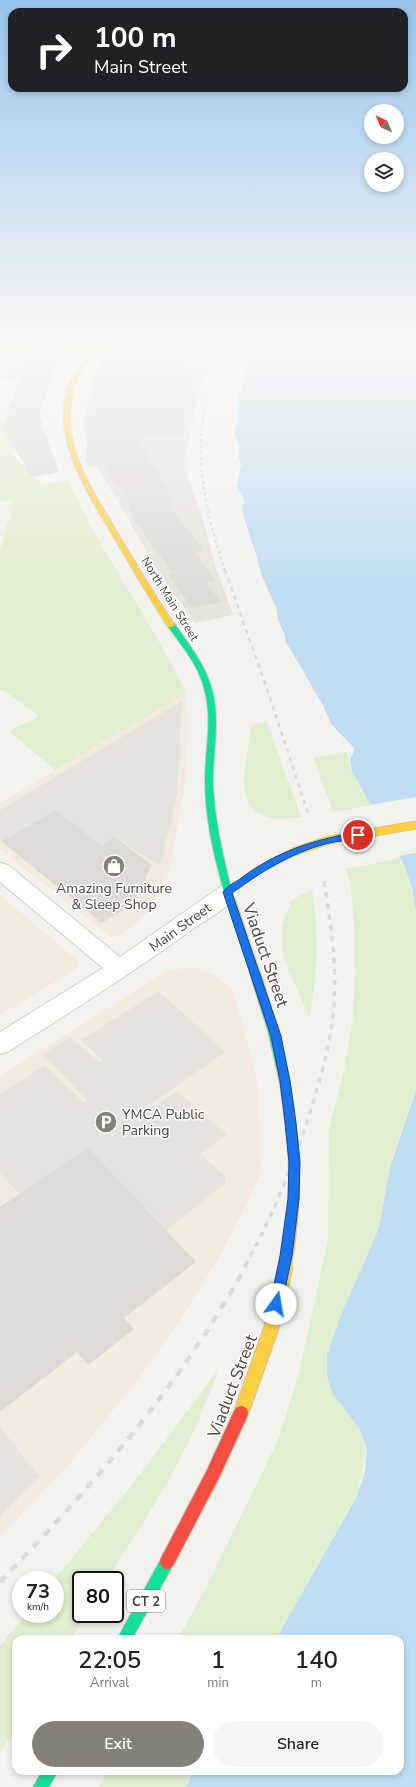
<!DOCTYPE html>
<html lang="en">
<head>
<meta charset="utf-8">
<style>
  :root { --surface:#fff; --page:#f6f6f6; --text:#222; --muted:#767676; --accent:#868178 }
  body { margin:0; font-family:"Nunito Sans",sans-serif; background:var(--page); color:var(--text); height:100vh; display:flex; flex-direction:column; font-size:15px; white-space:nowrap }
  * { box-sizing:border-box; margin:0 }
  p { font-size:13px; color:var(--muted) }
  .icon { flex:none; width:22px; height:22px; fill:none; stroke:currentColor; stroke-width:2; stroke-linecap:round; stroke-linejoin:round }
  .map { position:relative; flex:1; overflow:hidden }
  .side { position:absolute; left:12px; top:1635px; width:392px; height:140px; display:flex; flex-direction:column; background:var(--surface); border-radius:12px; box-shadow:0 2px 6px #0003 }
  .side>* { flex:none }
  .banner { position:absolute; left:8px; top:8px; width:400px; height:84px; border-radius:12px; box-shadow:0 2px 6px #0003; background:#202124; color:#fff; overflow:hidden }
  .needle { width:26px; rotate:316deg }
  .tools { position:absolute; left:364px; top:104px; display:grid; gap:8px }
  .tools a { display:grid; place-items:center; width:40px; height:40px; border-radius:50%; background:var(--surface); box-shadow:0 2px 6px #0003; font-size:20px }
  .speed { position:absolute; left:12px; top:1571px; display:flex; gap:8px; font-size:20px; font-weight:700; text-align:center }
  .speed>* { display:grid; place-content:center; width:52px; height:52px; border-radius:50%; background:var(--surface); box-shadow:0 2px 6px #0003; line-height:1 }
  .speed small { font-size:10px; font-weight:400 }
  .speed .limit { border:2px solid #111; border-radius:6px; background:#fff; color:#111 }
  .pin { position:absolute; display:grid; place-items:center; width:34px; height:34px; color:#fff; margin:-17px; border:2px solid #fff; border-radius:50%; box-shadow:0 1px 4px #0007 }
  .me { position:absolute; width:44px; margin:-22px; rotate:13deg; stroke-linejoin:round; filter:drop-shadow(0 0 3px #0008) }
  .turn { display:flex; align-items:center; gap:14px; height:84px; padding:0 20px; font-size:18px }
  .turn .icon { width:52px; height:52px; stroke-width:2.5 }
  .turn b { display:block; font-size:28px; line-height:34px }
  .eta { display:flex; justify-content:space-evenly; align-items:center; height:68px; text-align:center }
  .eta b { font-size:24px; font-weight:600; line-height:28px }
  .action { display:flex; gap:8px; margin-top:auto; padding:8px 20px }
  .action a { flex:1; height:46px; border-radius:24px; background:var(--accent); color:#fff; font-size:16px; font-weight:600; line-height:46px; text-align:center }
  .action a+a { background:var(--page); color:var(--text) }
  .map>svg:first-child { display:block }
</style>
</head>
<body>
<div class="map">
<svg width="416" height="1787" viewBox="0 0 416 1787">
  <rect width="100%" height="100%" fill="#f4f2ee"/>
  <path fill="#e7e4dc" d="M201 513 216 568 233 615 195 623 167 585 131 524Z"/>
  <path fill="#f3ebdf" d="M186 693 188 725 186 780 169 873 154 904 146 914 135 925 119 936 111 937 0 849V803Z
    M0 895 76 959 80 965 73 971 0 1015Z
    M194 968 213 974 229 986 233 992 238 1007 256 1075 259 1109 261 1172 244 1210 218 1259 179 1322 155 1356 129 1391 70 1463 0 1537V1076L162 974 175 969Z"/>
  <path fill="#e6e2de" d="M132 343H220L201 384 187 446 188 477 201 513 131 524 92 457 83 428 92 377 94 371Z"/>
  <path fill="#e1eecf" d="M0 343H22L5 356 0 372Z
    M0 419 20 432 12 454 41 484 68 480C81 505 93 531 108 556 134 601 164 645 186 693L55 770 9 731 39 716 3 690H0V550L14 501H0Z
    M267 722 301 817C226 829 244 773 252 724Z
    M347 752 352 771 372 805 333 812 314 759 315 757Z
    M401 858 413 894 416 907V1089L393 1156 379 1228 339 1320V1403L358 1426 366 1447 358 1493 276 1639H178L207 1586 279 1438 299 1372 328 1240 329 1129 344 1071 353 1016 355 977 354 916 350 883 346 869Z
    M312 889C319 930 318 977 309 1018L283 956 282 925 292 900Z
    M219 1369C210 1392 201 1415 191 1437 167 1487 136 1533 107 1580H81V1614H86L71 1639H16V1727L0 1753V1646L26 1614H55L54 1580 132 1485Z
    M108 1771H194L186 1787H99Z"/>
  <path fill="#e6e3df" d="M182 701 177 795 160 866 115 837 101 845 56 810 1 841 0 840V810Z
    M159 991 225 1052 147 1107 150 1108 177 1091 227 1135 201 1154 225 1176 226 1180 224 1184 166 1231 88 1148 19 1194 0 1173V1094L45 1065 82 1101 85 1103 87 1101 86 1099 42 1055 70 1037 101 1063 102 1060 81 1040Z
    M0 1427 39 1476 0 1516Z"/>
  <path fill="#c0ddf1" d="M252 343H416V912L412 888 403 863 352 771 350 760 353 753 354 748 331 724 324 707 286 642 284 633 278 620 276 607 261 574 256 554 243 515 242 507 245 502 237 487 241 465 238 454 239 447 234 432 238 418 236 411 237 405Z
    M416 1090V1787H186L194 1771H400V1639H276L357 1496 365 1472 367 1449 359 1428 333 1394 327 1376V1355L341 1315 379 1228 390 1167Z"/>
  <path fill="#f4f2ee" d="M416 797V853L397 856 369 805Z"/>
  <path fill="#dedbd6" d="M41 343H64L39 416 59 472 32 477 2 428 20 380 1 379Z
    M116 343H190L165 363 204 370 188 384 197 405 184 417 188 435 138 436 173 502H166L203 550 194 552 215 580 206 582 221 602 192 608 169 575 173 574 134 520 123 486 116 487 103 464 88 467 86 462 89 418 100 360Z
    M56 810 101 845 115 837 152 865 145 878 147 880 130 906 102 923 1 841Z
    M88 1148 196 1262 124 1318 134 1329 88 1365 77 1352 0 1412V1207Z"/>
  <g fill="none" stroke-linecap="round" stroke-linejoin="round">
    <g stroke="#d2d0cb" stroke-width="2">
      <path id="street" d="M0 863 8 865 120 957 220 887 228 884 236 887 239 892C231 906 208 919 194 928 134 972 72 1011 9 1051L0 1054V1032L103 968 0 882Z"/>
    </g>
    <g stroke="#d3cfc5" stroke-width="2">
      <path id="fast" d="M168 623H174C188 643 204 663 211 686 221 717 213 750 213 781 214 818 223 856 232 892L228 895 224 892C214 856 205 819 205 781 205 750 213 718 204 688 198 664 181 645 167 625Z
        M167 1555 172 1557 174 1562 172 1567 132 1639H117L162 1557Z
        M42 1771H58L49 1787H33Z"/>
    </g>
    <g stroke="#d3cfc5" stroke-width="2">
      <path id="slow" d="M106 343H111C99 355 83 363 77 380 69 400 68 422 73 443 81 475 101 504 117 532 136 563 154 595 175 625L171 627H168C149 597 131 566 113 536 86 490 39 420 79 368 86 358 96 350 106 343Z
        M293 849 296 850 297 852 296 854 261 872 233 893 261 976 259 979H253L251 976 224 892 255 868Z"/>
    </g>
    <use href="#street" fill="#fdfdfc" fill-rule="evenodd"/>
    <use href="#fast" fill="#16e098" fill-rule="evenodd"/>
    <use href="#slow" fill="#ffcf43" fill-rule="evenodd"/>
    <path stroke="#dbdbda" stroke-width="2" stroke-dasharray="3 3" stroke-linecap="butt" d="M225 571C199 492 185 418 230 343"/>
    <path stroke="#dbdbda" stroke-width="2.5" stroke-dasharray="4.5 4.5" stroke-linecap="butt" d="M225 570 267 689 309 816"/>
    <path stroke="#dbdbda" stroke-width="3.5" stroke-dasharray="5.5 5.5" stroke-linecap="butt" d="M245 1266C272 1218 292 1168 309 1116 319 1083 329 1050 333 1016 338 970 331 922 323 877"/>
    <path stroke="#dbdbda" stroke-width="4.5" stroke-dasharray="8 8" stroke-linecap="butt" d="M0 1582C93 1485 182 1384 246 1265"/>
    <g stroke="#ccbfa9" stroke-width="12" stroke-linecap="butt">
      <path id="fast-bridge" d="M256 976 273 1030 284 1078"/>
    </g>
    <g stroke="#ccbfa9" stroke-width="9" stroke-linecap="butt">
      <path id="slow-bridge-far2" d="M293 852 329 840 416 825"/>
    </g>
    <g stroke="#ccbfa9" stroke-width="12" stroke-linecap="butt">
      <path id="slow-bridge-far1" d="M284 1078C296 1146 298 1198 286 1266"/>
    </g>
    <g stroke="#ccbfa9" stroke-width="16" stroke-linecap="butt">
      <path id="slow-bridge" d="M241 1413 271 1329 286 1265"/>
    </g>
    <g stroke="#ccbfa9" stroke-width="16" stroke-linecap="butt">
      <path id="jam-bridge" d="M167 1562 213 1474 241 1413"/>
    </g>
    <use href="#fast-bridge" stroke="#16e098" stroke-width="10"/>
    <use href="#slow-bridge-far2" stroke="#ffcf43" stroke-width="8"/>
    <use href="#slow-bridge-far1" stroke="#ffcf43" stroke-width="10"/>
    <use href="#slow-bridge" stroke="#ffcf43" stroke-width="14"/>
    <use href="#jam-bridge" stroke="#f24e42" stroke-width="14"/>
  </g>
  <linearGradient id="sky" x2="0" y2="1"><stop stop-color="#98c4ec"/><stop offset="0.58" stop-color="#faf9f7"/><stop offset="1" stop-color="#faf9f7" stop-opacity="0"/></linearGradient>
  <rect width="416" height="593" fill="url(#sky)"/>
  <path fill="#1a73e8" stroke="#114b97" d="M358 832 363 835 361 837C349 840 337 841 325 844 291 853 261 872 232 893L281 1036 290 1081 296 1123 300 1162 299 1199 292 1256 282 1304 281 1308 276 1310 272 1308 270 1304 280 1256 288 1199 289 1162 285 1123 280 1081 271 1036 223 892C227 886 234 883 240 879 277 851 313 840 358 832Z"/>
  <defs>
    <g id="shop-disc" transform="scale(1.15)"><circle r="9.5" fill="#868178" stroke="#fff"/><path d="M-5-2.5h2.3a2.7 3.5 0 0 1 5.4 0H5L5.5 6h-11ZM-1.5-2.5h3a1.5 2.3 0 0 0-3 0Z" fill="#fff"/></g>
    <g id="parking-disc" transform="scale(1.15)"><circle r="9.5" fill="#868178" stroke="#fff"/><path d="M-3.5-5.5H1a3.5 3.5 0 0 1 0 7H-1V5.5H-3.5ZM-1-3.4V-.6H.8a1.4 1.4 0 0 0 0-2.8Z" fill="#fff"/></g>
  </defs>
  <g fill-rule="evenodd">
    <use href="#shop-disc" x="114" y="866"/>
    <use href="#parking-disc" x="106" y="1122"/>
  </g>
  <g text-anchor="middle" stroke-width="3" stroke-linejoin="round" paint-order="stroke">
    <g font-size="12" fill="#4b4439" stroke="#fff">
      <text transform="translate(170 599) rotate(58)" y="4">North Main Street</text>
    </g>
    <rect fill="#fff" stroke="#817c74" stroke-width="1" x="127" y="1590" width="38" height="22" rx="3"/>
    <g font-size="13" font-weight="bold" fill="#4b4439">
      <text x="146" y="1606">CT 2</text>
    </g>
    <g font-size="14" fill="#4b4439" stroke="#fff">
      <text x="114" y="893">Amazing Furniture<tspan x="114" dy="16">&amp; Sleep Shop</tspan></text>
      <text x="122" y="1119" text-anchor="start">YMCA Public<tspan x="122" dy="16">Parking</tspan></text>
    </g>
    <g font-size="14" fill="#4b4439" stroke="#fff">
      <text transform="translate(180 927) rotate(-36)" y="5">Main Street</text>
    </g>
    <g font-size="17" fill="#4b4439" stroke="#fff">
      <text transform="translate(266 955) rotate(71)" y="6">Viaduct Street</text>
      <text transform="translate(232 1386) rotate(-69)" y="6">Viaduct Street</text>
    </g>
  </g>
</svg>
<div class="tools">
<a><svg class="needle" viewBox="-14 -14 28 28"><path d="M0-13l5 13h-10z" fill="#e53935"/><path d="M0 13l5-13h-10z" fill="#767676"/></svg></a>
<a><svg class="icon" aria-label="layers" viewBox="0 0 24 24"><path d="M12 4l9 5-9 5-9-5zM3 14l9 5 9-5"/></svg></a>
</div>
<div class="speed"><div>73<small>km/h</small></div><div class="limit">80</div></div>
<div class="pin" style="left:358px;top:835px;background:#d93025"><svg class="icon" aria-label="arrive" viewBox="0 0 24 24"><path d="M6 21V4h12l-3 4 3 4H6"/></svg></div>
<svg class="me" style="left:276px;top:1304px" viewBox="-20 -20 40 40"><circle r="19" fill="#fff"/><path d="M0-13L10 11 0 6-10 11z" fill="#1a73e8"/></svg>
<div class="banner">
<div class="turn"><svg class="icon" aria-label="right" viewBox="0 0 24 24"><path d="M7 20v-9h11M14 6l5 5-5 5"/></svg><div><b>100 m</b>Main Street</div></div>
</div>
<section class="side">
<div class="eta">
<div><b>22:05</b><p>Arrival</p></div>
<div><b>1</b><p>min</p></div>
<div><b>140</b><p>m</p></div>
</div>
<div class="action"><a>Exit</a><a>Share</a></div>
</section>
</div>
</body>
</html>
